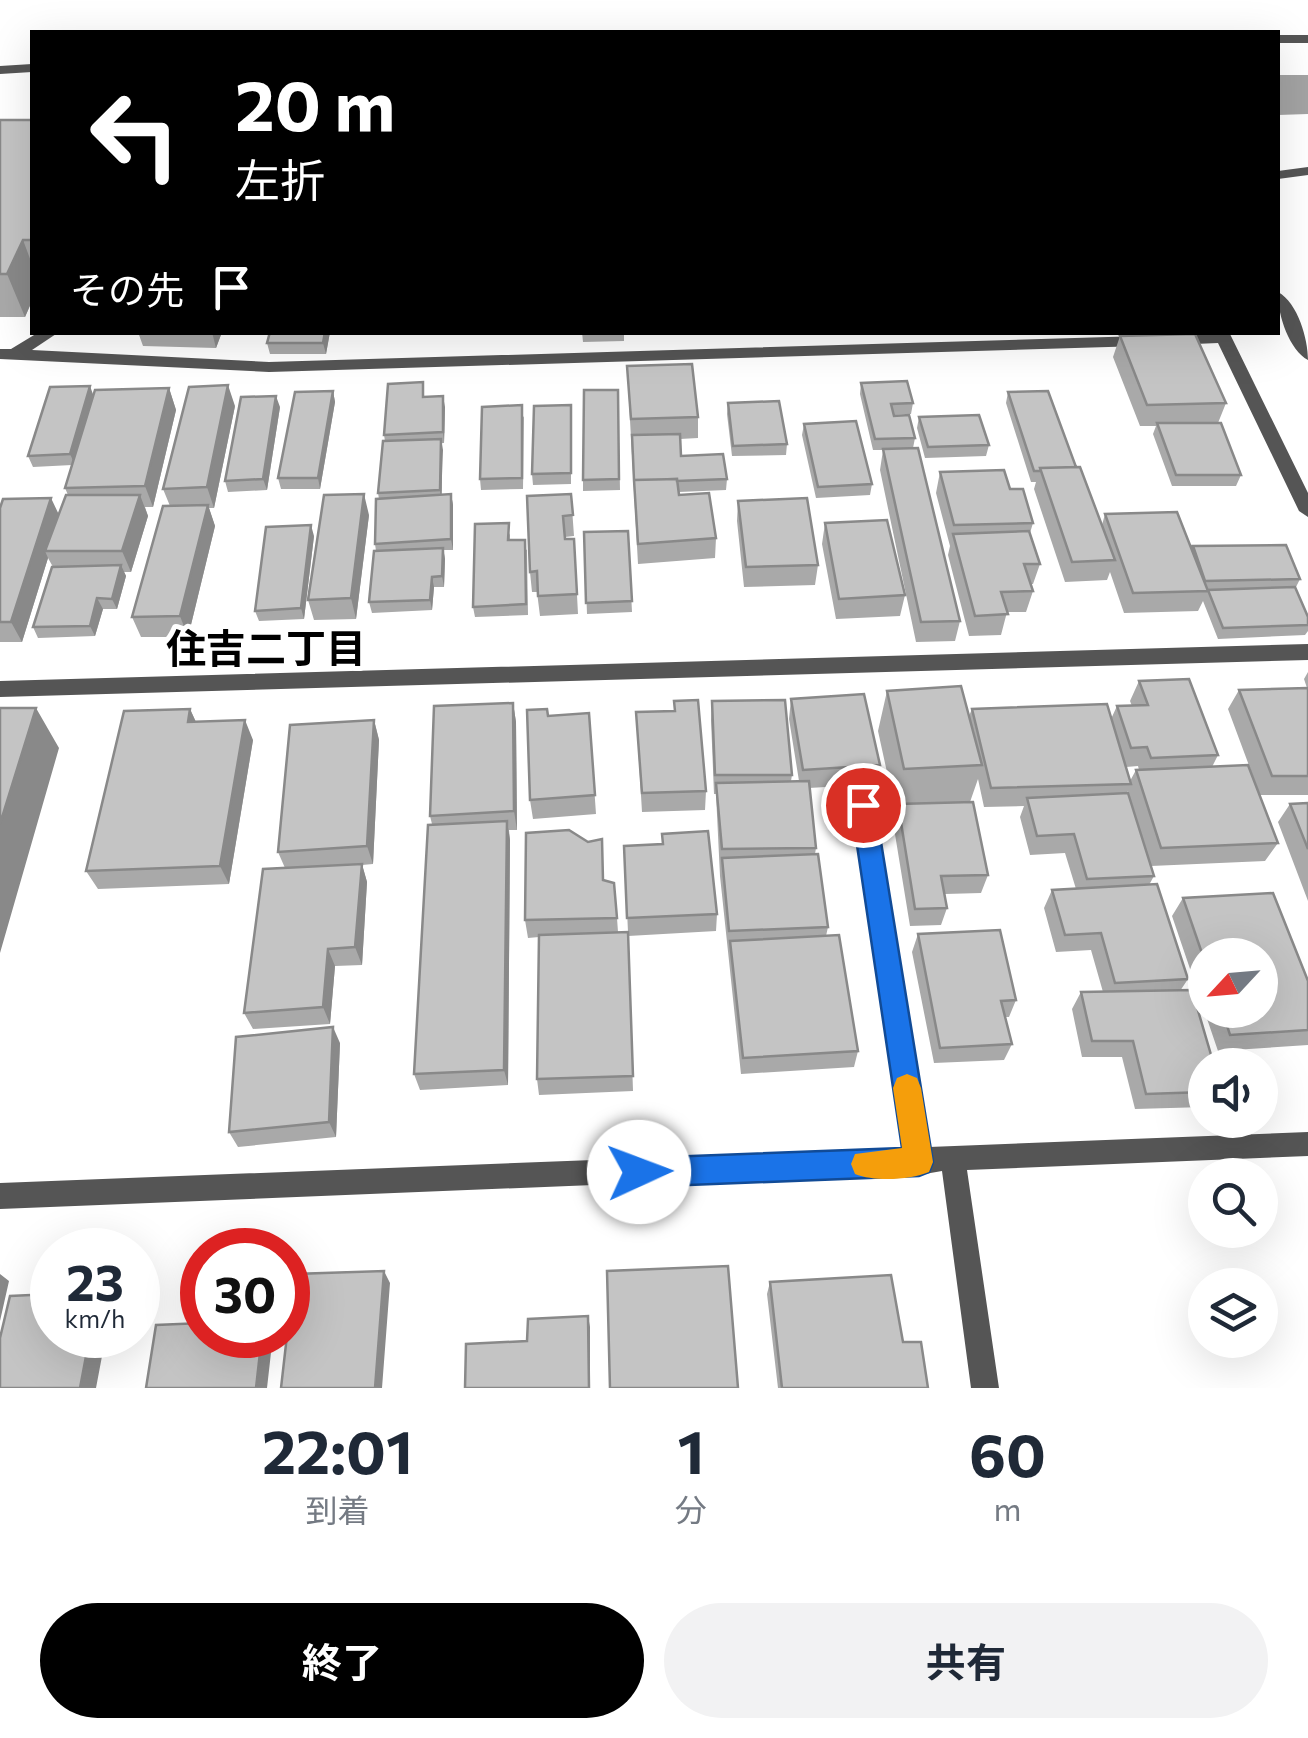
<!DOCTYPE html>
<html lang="ja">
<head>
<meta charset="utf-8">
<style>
  :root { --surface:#fff; --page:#f2f2f3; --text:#1f2937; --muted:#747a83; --accent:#000 }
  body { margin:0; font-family:Commissioner,"Noto Sans JP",sans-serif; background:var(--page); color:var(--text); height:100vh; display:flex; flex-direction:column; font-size:38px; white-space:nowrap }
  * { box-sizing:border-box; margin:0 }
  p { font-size:32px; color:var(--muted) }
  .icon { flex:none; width:55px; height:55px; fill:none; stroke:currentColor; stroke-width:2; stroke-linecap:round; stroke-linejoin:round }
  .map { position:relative; height:1388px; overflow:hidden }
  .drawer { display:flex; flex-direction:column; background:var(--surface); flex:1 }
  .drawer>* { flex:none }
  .top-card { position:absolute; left:30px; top:30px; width:1250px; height:305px; border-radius:0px; box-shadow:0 10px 40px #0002; background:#000; color:#fff; overflow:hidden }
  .needle { width:65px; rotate:244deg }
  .controls { position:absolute; left:1188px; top:938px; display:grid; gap:20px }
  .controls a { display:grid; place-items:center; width:90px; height:90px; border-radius:50%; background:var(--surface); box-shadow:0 10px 40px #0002; font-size:50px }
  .speed { position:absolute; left:30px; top:1228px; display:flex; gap:20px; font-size:50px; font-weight:700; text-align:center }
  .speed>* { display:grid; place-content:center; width:130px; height:130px; border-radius:50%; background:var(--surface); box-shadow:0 10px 40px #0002; line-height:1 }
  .speed small { font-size:25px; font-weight:400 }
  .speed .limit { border:15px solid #d22; background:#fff; color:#111 }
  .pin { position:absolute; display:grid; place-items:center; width:85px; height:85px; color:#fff; margin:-42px; border:5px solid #fff; border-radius:50%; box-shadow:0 2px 10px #0007 }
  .me { position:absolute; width:110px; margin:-55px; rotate:88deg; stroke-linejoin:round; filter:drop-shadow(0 0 8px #0008) }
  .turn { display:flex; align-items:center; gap:35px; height:210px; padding:0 40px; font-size:45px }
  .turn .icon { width:130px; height:130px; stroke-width:2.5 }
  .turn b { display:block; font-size:70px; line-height:85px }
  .then { display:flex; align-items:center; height:95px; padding:0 40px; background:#0003; gap:20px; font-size:38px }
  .eta { display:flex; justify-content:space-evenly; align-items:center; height:170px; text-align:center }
  .eta b { font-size:60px; font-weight:700; line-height:70px }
  .primary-button { display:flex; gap:20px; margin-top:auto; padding:20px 40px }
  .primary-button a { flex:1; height:115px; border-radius:60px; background:var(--accent); color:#fff; font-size:40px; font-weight:700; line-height:115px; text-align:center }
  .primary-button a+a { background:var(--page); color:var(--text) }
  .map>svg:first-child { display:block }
</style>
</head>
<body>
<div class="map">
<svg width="1308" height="1388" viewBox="0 0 1308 1388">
  <rect width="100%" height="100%" fill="#fff"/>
  <path fill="#a3a3a3" d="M1308 75V114L1278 115V75Z"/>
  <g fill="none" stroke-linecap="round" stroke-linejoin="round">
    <path fill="#555" fill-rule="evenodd" d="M1308 167V175L1278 179V171Z
      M1278 292C1298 303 1308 339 1308 360 1289 350 1277 313 1278 292Z"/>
    <path fill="#555" fill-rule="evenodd" d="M1278 35H1308V43H1278Z
      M32 64V72L0 74V66Z"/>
    <path fill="#555" fill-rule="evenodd" d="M39 332H59L32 350 269 362 1142 336 1150 341 1142 346 269 372 0 359V349H11Z
      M1229 332 1308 493V517L1299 511 1218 343 1171 345 1163 340 1171 335Z
      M1308 644V660L0 697V681Z
      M863 796 871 799 874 805 929 1147 1308 1132V1156L967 1170 999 1388H971L942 1171 919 1175 913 1172 0 1209V1183L904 1148 852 805 855 799Z"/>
  </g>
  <path fill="#a9a9a9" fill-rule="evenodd" d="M0 120H32V301L25 317H0Z
    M138 332H222L216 348 143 346Z
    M330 332 326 354H270L267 343Z
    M582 332H624V341L583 342Z
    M1120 336 1226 403 1218 423 1241 475 1236 486H1172L1153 434 1156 426H1140L1113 357Z
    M627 366 698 417V438L680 439 681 456 727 479 726 490 679 492V495L716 538 715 558 638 564Z
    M861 383 913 403 911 414 894 415 915 438 913 448 960 621 955 641 916 642 880 470 883 450H873L860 394Z
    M169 388 176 410 153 507H145L148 516 131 572H124L126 576 117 609H103L95 636 38 638 33 627 53 567 48 558 22 642H0V508L59 515 68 495 65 488 72 465 33 467 28 456 94 395Z
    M618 390 620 490 583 491V480Z
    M333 391 335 402 320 489H281L278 478Z
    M1008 392 1076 467 1102 525 1105 514 1191 549 1193 546 1300 579 1295 589 1308 617V631L1305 635 1218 639 1203 601 1198 611 1124 613 1110 572 1107 580 1065 582 1034 489 1036 482H1031L1006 403Z
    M425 397 445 407 444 443H442V495L451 494 453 505V550H444L445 559 444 587H434L432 610 372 613 369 602 376 551 375 544 379 499 378 493 385 441 384 435Z
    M728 403 787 444 786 455 732 456 727 414Z
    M235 406 214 508H209L215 526 188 637H141L132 617 170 506 163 489Z
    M280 407 267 490 228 492 225 481Z
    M524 416 523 489 481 490 480 479Z
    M571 416V484L533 485 532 474Z
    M919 417 989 445 986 456 925 458 917 428Z
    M804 424 872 484 870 495 816 498 802 435Z
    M940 472 1010 489 1033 523 1030 533 1040 564 1033 584H1030L1033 591 1026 612H1007L1001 635 969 636 948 555 950 546 936 493Z
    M571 494 574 536 565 537V539H574L578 614 540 616 537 592H532L530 572Z
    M738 501 818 565 815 585 744 587 737 521Z
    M369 515 356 619 314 620 308 600Z
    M825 523 905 595 900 616 836 619 822 544Z
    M628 531 632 612 587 614 584 532Z
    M510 533V540L527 550 528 615 475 617 473 607Z
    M314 536 304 619 259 621 255 611Z
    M1308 672V795H1260L1228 709 1239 690 1307 688 1304 679Z
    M1139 681 1218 755 1212 767 1278 843 1265 861 1151 866 1128 791 1127 793 1154 876 1149 885 1188 979 1180 991 1205 1065V1107L1135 1109 1122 1057H1082L1072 1009 1081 992H1103L1091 950 1056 952 1044 908 1052 890 1076 889 1065 853 1030 855 1020 817 1024 806 984 807 978 779 970 802 988 875 981 893 945 894 947 908 941 925 910 926 893 822 897 809H895L878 731 887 691 969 716 972 709 1111 719 1117 706H1132L1130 701ZM1138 766 1139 770H1136L1130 781 1126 767Z
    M791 699 880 765 876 784 809 788 816 848 815 854 828 927 826 936 858 1051 854 1067 741 1074 720 876 716 794H714L711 720 712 701 792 775 791 781H799L789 719Z
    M674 701 706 791 705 810 642 812 636 712 674 711Z
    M513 703 516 722 517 830H509L510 840 508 1085 420 1090 414 1074 432 824 430 816Z
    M190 709 196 722 253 740 229 884 98 889 86 871Z
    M589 713 596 814 533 819 530 800 548 716Z
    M374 720 379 740 373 864 362 865 367 882 362 965 335 966 330 1024 253 1029 244 1013 285 868 278 852Z
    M1308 803V901L1278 822 1290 804Z
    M624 846 717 914 716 931 628 936 633 1091 539 1095 537 1079 539 937 528 938 525 920 604 880 617 918 618 932H628Z
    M1183 898 1308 981V1045L1218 1051 1172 916ZM1205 955 1260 1010H1205Z
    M918 934 1016 1000 1009 1017H1005L1012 1044 1004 1060 934 1063 912 952Z
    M340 1043 336 1137 238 1147 229 1132Z
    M770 1282 903 1342 928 1388H778L767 1294Z"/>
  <path fill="#898989" d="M23 240 32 264V301L25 317 7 274Z
    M212 332H222L216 348Z
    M325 332H330L326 354 323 343Z
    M228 385 235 406 214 508 207 487Z
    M90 386 94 397 75 465 70 454Z
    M169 388 176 410 153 507 145 486Z
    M333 391 335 402 320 489 318 478Z
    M276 396 280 407 267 490 263 479Z
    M443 396 445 407 444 443 443 432Z
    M441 439 443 450 441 501 440 490Z
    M364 494 369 515 356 619 351 598Z
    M451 494 453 505V550L451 539Z
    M140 495 148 516 131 572 122 551Z
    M51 498 61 519 45 551 48 558 22 642 11 622Z
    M208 505 215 526 188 637 180 616Z
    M311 525 314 536 304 619 301 608Z
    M443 548 445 559 444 587 442 576Z
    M121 565 126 576 117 609 112 599Z
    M432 577 434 587 432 610 430 600Z
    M97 598 103 609 95 636 90 626Z
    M513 703 516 722 517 830 514 811Z
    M36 708 59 748 0 953V824Z
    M190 709 199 729 188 722Z
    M245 720 253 740 229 884 220 866Z
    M374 720 379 740 373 864 367 846Z
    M507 821 510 840 508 1085 504 1070Z
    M362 864 367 882 362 965 355 947Z
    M328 949 335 966 330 1024 323 1007Z
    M333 1027 340 1043 336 1137 329 1122Z
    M384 1271 390 1283 382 1388H375Z
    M0 1274 9 1281 0 1321Z
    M588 1316 590 1327V1388H589Z
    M90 1335H106L96 1388H80Z
    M262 1335H273L267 1388H256Z"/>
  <path fill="#c4c4c4" stroke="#898989" stroke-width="2.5" d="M0 120H32V240H23L7 274H0Z
    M270 332H325L323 343H267Z
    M1195 334 1226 403 1147 405 1120 336Z
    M692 364 698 417 631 419 627 366Z
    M907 381 913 403 891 404 894 416 909 415 915 438 875 439 861 383Z
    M423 382V397L443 396V432L384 435 388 384Z
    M228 385 207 487 163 489 189 387Z
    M90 386 70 454 28 456 50 387Z
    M169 388 145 486 65 488 95 390Z
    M584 390H618L619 479 583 480Z
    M333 391 318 478H278L295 392Z
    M1048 391 1076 467 1040 468 1041 471H1034L1008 392Z
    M276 396 263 479 225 481 241 397Z
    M779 401 787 444 733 446 728 403Z
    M522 405V478L480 479 482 407Z
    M571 405V473L532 474 534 406Z
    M979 415 989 445 928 447 919 417Z
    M856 421 872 484 818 487 804 424Z
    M1157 423H1221L1241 475H1176Z
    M680 434 681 456 723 454 727 479 677 481V479L634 480 632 435Z
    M441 439 440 490 378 493 383 441Z
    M918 448 960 621 921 622 883 449Z
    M1080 467 1115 560 1072 562 1040 468Z
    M1004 470 1010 489H1023L1033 523 954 525 940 472Z
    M677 479 679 495 709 493 716 538 638 544 634 480Z
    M364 494 351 598 308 600 324 495Z
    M451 494V539L375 544 376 499Z
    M571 494 573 515 563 516 565 539H574L577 594 538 596 537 571 530 572 527 496Z
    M66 495H140L122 551H45Z
    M51 498 11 622H0V508L3 499Z
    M807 498 818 565 746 567 738 501Z
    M208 505 180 616 132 617 163 506Z
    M1177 512 1208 591 1133 593 1105 514Z
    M887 520 905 595 839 599 825 523Z
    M509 523 508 540H525L526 604 473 607 475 524Z
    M311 525 301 608 255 611 266 527Z
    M628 531 632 601 586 603 584 532Z
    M1029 531 1040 564H1024L1033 591 1001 592 1008 614 975 616 953 534Z
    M1286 545 1300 579 1205 581 1193 546Z
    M443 548 442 576 432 577 430 600 369 602 374 551Z
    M121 565 112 599 97 598 90 626 33 627 52 567Z
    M1295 587 1308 617V625L1223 628 1208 590Z
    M1189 679 1218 755 1151 758 1147 747 1131 748 1117 706 1148 705 1139 681Z
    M961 686 982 765 904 769 887 691Z
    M1308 688V776H1272L1239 690Z
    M864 694 880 765 803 770 791 699Z
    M698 700 706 791 642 793 636 712 675 711 674 701Z
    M785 700 792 775H715L712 701Z
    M513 703 514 811 430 816 434 706Z
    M1107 704 1131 784 991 788 972 709Z
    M0 708H36L0 824Z
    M190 709 188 722 245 720 220 866 86 871 124 711Z
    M547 709 548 716 589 713 595 795 530 800 527 710Z
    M374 720 367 846 278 852 290 725Z
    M1248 765 1278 843 1161 848 1136 770Z
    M809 781 816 848 722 849 716 783Z
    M1128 793 1154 876 1087 879 1074 834 1037 836 1027 798Z
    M973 802 988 875 941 876 947 908 915 909 898 804Z
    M1308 803V849L1290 804Z
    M507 821 504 1070 414 1074 428 825Z
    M569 830 588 842 602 839 603 880 614 883 617 918 525 920 526 833Z
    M708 831 717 914 627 918 624 846 663 844 662 834Z
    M818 854 828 927 729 931 722 858Z
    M362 864 355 947 328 949 323 1007 244 1013 263 869Z
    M1157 884 1188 979 1115 983 1101 933 1065 935 1052 890Z
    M1273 893 1308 981V1030L1230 1035 1222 1010H1260V955H1205V962L1183 898Z
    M1000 930 1016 1000 1001 1001 1012 1044 940 1048 918 934Z
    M628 932 633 1076 537 1079 539 935Z
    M839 935 858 1051 743 1058 730 941Z
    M1192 990 1214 1065H1205V1092L1146 1094 1133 1041H1092L1081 992Z
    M333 1027 329 1122 229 1132 236 1037Z
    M728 1266 738 1388H610L607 1271Z
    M384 1271 375 1388H281L294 1274Z
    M891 1275 903 1342H921L928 1388H782L770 1282Z
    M52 1294V1335H90L80 1388H0V1338L10 1296Z
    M588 1316 589 1388H465L466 1344 527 1341 528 1319Z
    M202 1323V1335H262L256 1388H146L156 1325Z"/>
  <path fill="#1a73e8" stroke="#114b97" stroke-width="2.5" d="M863 795 872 798 875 805 933 1162 929 1172 919 1176 639 1187 629 1182 625 1172 629 1162 639 1158 902 1148 851 805 854 798Z"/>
  <path fill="#f59e0b" d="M907 1074 917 1078 921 1088 933 1162 929 1172C910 1180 875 1182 855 1174L851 1164 855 1154 902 1148 893 1088 897 1078Z"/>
  <g text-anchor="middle" stroke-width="10" stroke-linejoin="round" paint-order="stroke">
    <g font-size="40" font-weight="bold" fill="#000" stroke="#fff">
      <text x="266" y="663">住吉二丁目</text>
    </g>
  </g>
</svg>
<div class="controls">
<a><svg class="needle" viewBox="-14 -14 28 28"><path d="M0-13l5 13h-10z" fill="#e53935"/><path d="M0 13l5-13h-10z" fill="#747a83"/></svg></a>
<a><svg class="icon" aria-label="sound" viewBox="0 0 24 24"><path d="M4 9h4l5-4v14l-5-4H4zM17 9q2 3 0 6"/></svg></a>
<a><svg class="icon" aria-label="search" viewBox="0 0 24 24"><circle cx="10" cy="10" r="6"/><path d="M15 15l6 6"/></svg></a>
<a><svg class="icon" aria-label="layers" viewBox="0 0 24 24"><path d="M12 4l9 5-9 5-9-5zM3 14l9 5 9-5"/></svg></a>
</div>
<div class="speed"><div>23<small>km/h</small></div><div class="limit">30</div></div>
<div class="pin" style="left:863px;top:805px;background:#d93025"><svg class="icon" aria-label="arrive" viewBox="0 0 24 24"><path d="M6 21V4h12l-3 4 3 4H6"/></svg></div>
<svg class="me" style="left:639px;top:1172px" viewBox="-20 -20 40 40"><circle r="19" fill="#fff"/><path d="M0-13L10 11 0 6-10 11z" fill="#1a73e8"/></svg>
<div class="top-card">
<div class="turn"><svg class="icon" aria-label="left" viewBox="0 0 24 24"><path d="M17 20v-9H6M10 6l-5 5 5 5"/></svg><div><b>20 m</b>左折</div></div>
<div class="then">その先<svg class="icon" aria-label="arrive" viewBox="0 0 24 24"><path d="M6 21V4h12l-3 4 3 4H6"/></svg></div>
</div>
</div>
<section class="drawer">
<div class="eta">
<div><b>22:01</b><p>到着</p></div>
<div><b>1</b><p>分</p></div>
<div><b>60</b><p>m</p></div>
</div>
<div class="primary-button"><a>終了</a><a>共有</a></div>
</section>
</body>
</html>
